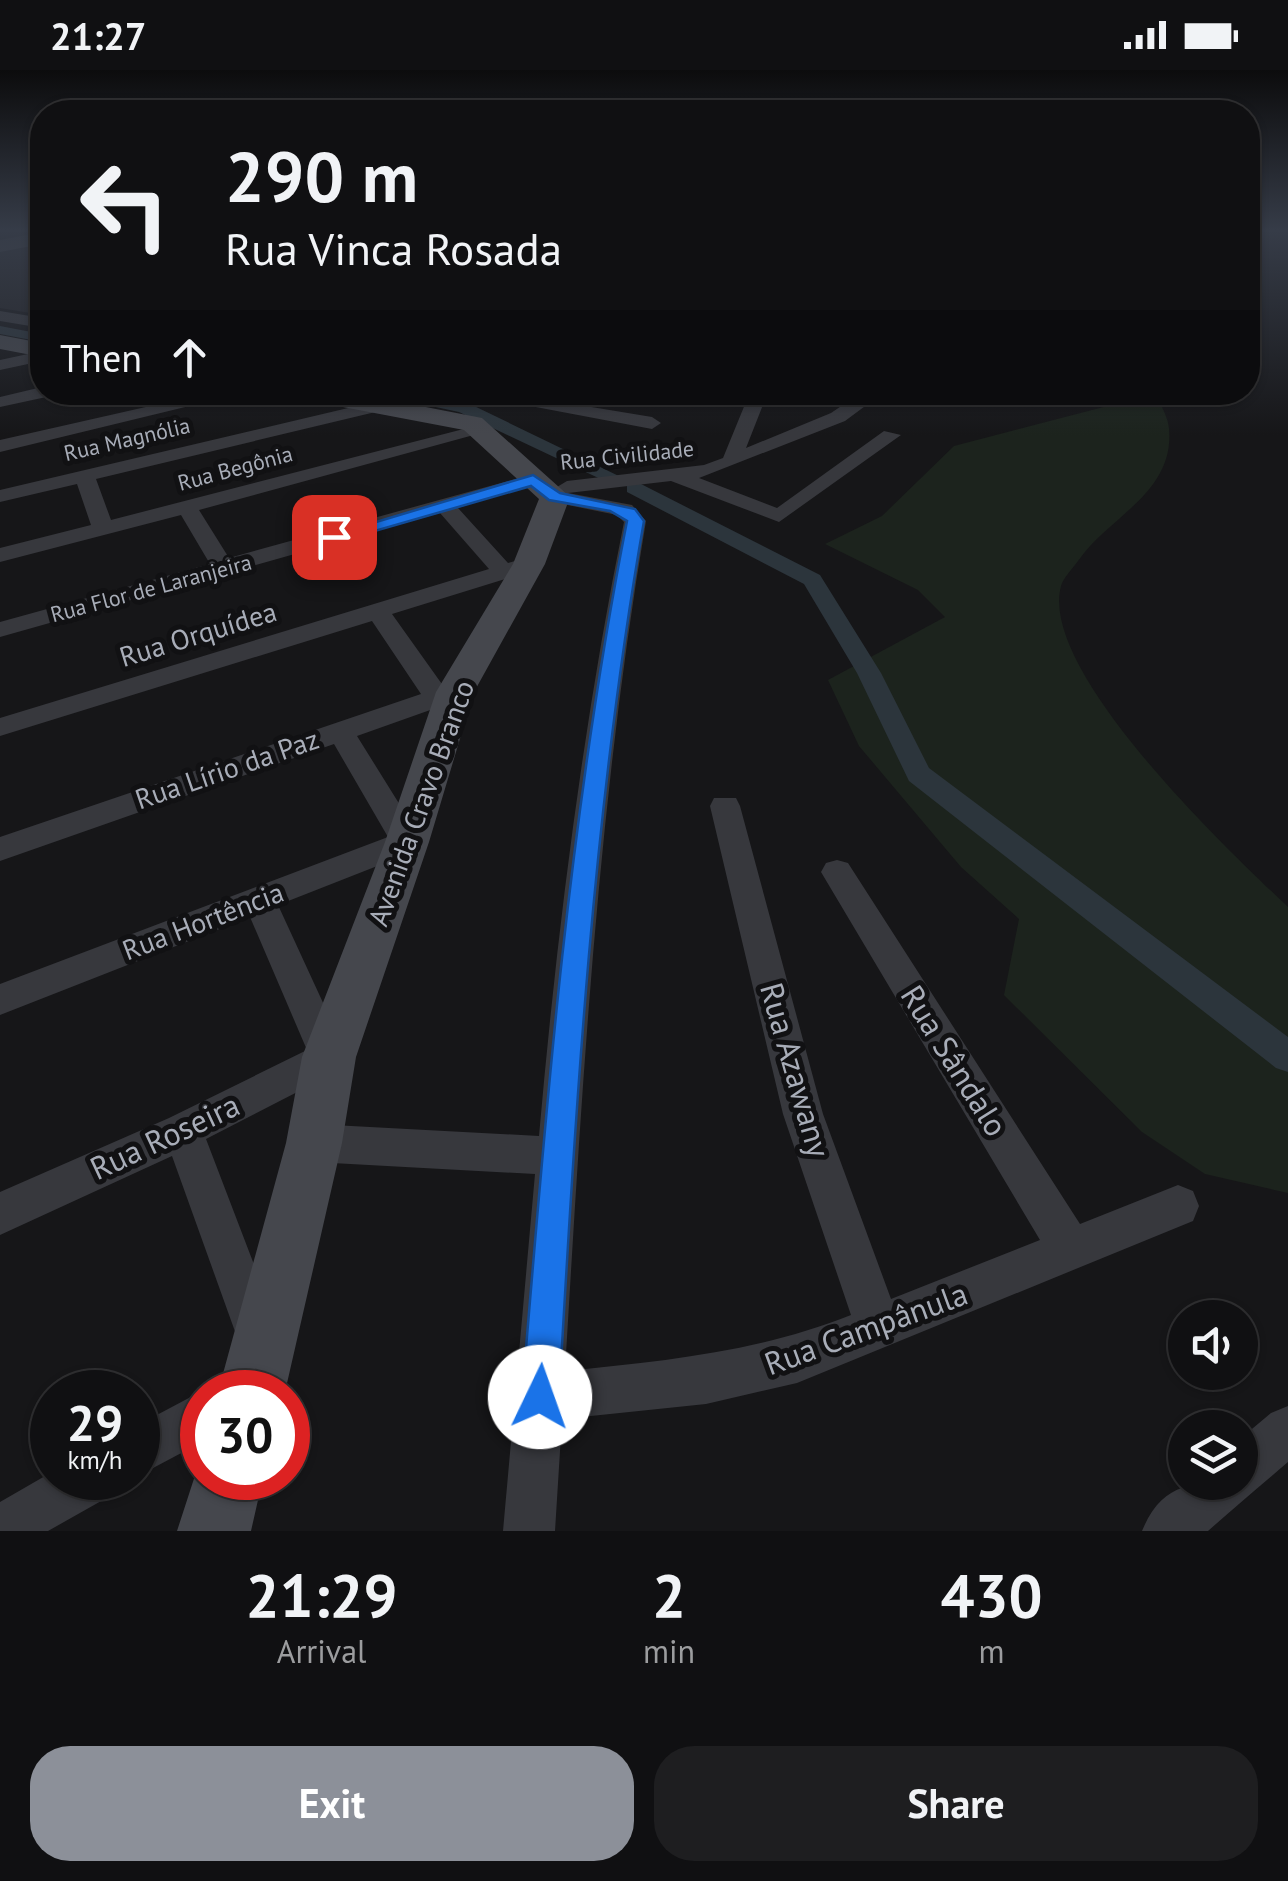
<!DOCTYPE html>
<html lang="en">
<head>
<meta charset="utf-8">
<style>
  :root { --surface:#101012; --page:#1e1e20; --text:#f1f3f6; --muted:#9c9d9f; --line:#303032; --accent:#8c9099 }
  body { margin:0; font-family:"PT Sans",sans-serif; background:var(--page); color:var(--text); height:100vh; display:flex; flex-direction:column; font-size:38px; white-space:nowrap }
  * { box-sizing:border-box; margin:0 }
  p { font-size:32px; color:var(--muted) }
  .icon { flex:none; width:55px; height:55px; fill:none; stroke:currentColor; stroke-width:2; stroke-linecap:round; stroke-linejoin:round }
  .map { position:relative; height:1461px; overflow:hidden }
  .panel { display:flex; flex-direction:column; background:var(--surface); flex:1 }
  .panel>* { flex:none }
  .banner { position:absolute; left:30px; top:30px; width:1230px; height:305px; border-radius:40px; box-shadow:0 2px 8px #0004,0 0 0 2px var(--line); background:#101012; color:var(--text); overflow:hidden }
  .fabs { position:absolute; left:1168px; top:1230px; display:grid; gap:20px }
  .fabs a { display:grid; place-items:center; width:90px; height:90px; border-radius:50%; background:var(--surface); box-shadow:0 2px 8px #0004,0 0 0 2px var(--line); font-size:50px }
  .speed { position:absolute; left:30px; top:1300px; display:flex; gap:20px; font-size:50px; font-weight:700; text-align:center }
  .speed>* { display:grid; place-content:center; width:130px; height:130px; border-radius:50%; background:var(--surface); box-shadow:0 2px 8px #0004,0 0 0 2px var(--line); line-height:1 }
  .speed small { font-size:25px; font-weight:400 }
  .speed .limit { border:15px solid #d22; background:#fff; color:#111 }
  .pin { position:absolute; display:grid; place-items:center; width:85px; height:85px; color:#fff; margin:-42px; border-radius:20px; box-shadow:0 5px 15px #0006 }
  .me { position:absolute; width:110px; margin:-55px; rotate:3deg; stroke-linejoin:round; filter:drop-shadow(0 0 8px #0008) }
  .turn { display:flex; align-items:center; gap:35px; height:210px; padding:0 30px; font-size:45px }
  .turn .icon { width:130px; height:130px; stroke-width:2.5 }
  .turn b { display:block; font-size:70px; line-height:85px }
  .then { display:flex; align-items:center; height:95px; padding:0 30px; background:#0003; gap:20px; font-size:38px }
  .eta { display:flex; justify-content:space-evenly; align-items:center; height:170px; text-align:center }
  .eta b { font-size:60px; font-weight:800; line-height:70px }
  .primary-button { display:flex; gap:20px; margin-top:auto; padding:20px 30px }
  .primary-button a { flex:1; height:115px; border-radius:40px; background:var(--accent); color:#fff; font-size:40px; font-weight:800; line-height:115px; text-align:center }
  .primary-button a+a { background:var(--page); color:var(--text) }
  .status { display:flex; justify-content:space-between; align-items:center; height:70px; padding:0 50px; background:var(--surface); direction:ltr }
  .status svg { height:28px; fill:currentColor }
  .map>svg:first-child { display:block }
</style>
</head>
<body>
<div class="status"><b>21:27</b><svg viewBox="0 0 49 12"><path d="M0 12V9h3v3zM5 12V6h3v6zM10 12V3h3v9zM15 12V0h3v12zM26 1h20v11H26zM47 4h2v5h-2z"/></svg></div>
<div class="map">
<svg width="1288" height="1461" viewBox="0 0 1288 1461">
  <rect width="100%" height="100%" fill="#161618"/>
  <path fill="#222225" d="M42 169V245L0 238V178Z"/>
  <path fill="#1c231d" d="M1108 323H1156C1160 334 1168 347 1169 358 1175 423 1109 446 1078 491 1073 498 1063 508 1061 516 1038 601 1229 781 1288 837V1123L1205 1104 1142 1062 1004 925 1019 849 961 797 859 676 828 610 945 547 918 520 825 474 882 446 954 376 1119 333Z"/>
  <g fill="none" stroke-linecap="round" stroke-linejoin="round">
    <path fill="#2c353c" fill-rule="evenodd" d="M0 256 42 264V272L0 264Z
      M366 322H405L470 334 625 409 609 413 459 342Z
      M627 414H641L820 505 881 603 929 698 1288 967V1002L1276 998 909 711 857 603 804 514 627 422Z"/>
    <path fill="#37383d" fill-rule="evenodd" d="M0 241 42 248V258L0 251Z
      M42 281V291L0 300V290Z
      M42 317V322H54L51 326 0 337V327Z
      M212 322H247L0 382V370Z
      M457 322H501L652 347 661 353 652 359Z
      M750 322H768L746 378 831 343 862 322H884L845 351 699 408 777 438 884 361 901 365 779 452 671 411 568 423 632 435 646 451C598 732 582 1017 565 1301 663 1291 758 1282 851 1245L783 1044 710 736 714 728H736L740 736 823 1044 891 1229 1040 1170 821 802 826 793 837 790 848 793 1080 1154 1178 1115 1193 1121 1199 1136 1193 1151 797 1313 706 1334 562 1349 555 1461H503L535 1104 314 1092 300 1086 294 1073 300 1060 314 1054 539 1066C557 861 583 654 624 452L617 445 548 431 545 427 548 423 563 422 557 417 567 411 704 395 723 388Z
      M382 330 391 335 388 339 96 409 111 450 483 354 492 360 199 440 229 488 526 406 543 410 458 438 508 493 529 487 540 494 537 499 392 544 444 617 455 614 468 622 464 628 357 666 423 772 418 780 278 835 348 987 342 999 206 1069 281 1265 274 1281 258 1288 242 1281 172 1086 0 1165V1122L169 1048 307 980 250 847 0 945V914L388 767 334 674 0 791V767L421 624 372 551 0 666V648L489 499 440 443 0 567V552L210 494 181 445 0 492V478L91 455 77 414 0 432V420Z
      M202 1321 206 1322 202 1372 138 1406V1355Z
      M1288 1336V1392C1260 1416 1235 1437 1208 1461H1142C1162 1412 1194 1412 1240 1412V1369L1271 1343Z
      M52 1402V1408H117L110 1426 48 1461H0V1432Z"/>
    <path fill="#45474d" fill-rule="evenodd" d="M42 162V174L0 182V170Z
      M0 265 42 273V287L0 279Z
      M294 322H349L482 348 570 427 545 494 474 622 429 772 356 987 342 1073 285 1322H218L286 1073 302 987 385 772 436 622 513 494 539 429 464 360 306 330Z
      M202 1384V1408H263L251 1461H177Z"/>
  </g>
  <linearGradient id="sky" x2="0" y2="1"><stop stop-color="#0c0c0d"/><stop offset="0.44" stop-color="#363c48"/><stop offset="1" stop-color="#363c48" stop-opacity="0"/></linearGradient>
  <rect width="1288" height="365" fill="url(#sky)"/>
  <path fill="#1a73e8" stroke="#114b97" stroke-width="2.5" d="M533 405 560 423 635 439 644 451C593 740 576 1034 559 1327L553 1340 540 1345 528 1340 522 1327C546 1033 570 740 627 451L610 441 549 430 531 416 340 471 326 467Z"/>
  <g text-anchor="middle" stroke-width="10" stroke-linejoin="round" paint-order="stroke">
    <g font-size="22" fill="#a8adb8" stroke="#111113">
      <text transform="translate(127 369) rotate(-13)" y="8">Rua Magnólia</text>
      <text transform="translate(627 385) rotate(-6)" y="8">Rua Civilidade</text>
      <text transform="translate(235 398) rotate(-15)" y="8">Rua Begônia</text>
      <text transform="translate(151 518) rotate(-15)" y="8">Rua Flor de Laranjeira</text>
    </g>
    <g font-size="28" fill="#a8adb8" stroke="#111113">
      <text transform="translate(198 564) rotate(-17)" y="10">Rua Orquídea</text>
      <text transform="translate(227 699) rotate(-19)" y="10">Rua Lírio da Paz</text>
      <text transform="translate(421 733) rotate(-70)" y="10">Avenida Cravo Branco</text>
      <text transform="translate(203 851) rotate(-21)" y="10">Rua Hortência</text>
    </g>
    <g font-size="32" fill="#a8adb8" stroke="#111113">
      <text transform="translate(954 991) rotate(58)" y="11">Rua Sândalo</text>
      <text transform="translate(795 1000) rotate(74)" y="11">Rua Azawany</text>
      <text transform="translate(165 1067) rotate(-25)" y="11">Rua Roseira</text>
      <text transform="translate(866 1259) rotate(-20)" y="11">Rua Campânula</text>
    </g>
  </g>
</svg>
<div class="fabs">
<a><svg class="icon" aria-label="sound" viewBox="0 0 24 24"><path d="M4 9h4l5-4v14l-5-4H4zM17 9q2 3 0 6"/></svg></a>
<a><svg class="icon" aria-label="layers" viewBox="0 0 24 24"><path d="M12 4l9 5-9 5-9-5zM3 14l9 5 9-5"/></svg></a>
</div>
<div class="speed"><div>29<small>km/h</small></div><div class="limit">30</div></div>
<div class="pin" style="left:334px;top:467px;background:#d93025"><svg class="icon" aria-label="arrive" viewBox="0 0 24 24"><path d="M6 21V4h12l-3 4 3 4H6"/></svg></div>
<svg class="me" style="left:540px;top:1327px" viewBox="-20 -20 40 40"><circle r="19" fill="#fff"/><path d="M0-13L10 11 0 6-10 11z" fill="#1a73e8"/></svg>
<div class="banner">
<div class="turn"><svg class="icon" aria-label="left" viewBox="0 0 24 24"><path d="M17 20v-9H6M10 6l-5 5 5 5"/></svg><div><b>290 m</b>Rua Vinca Rosada</div></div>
<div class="then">Then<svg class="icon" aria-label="ahead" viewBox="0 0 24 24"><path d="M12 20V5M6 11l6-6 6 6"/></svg></div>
</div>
</div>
<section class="panel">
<div class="eta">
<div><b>21:29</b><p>Arrival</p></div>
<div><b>2</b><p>min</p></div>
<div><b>430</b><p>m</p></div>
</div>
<div class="primary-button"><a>Exit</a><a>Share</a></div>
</section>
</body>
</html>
